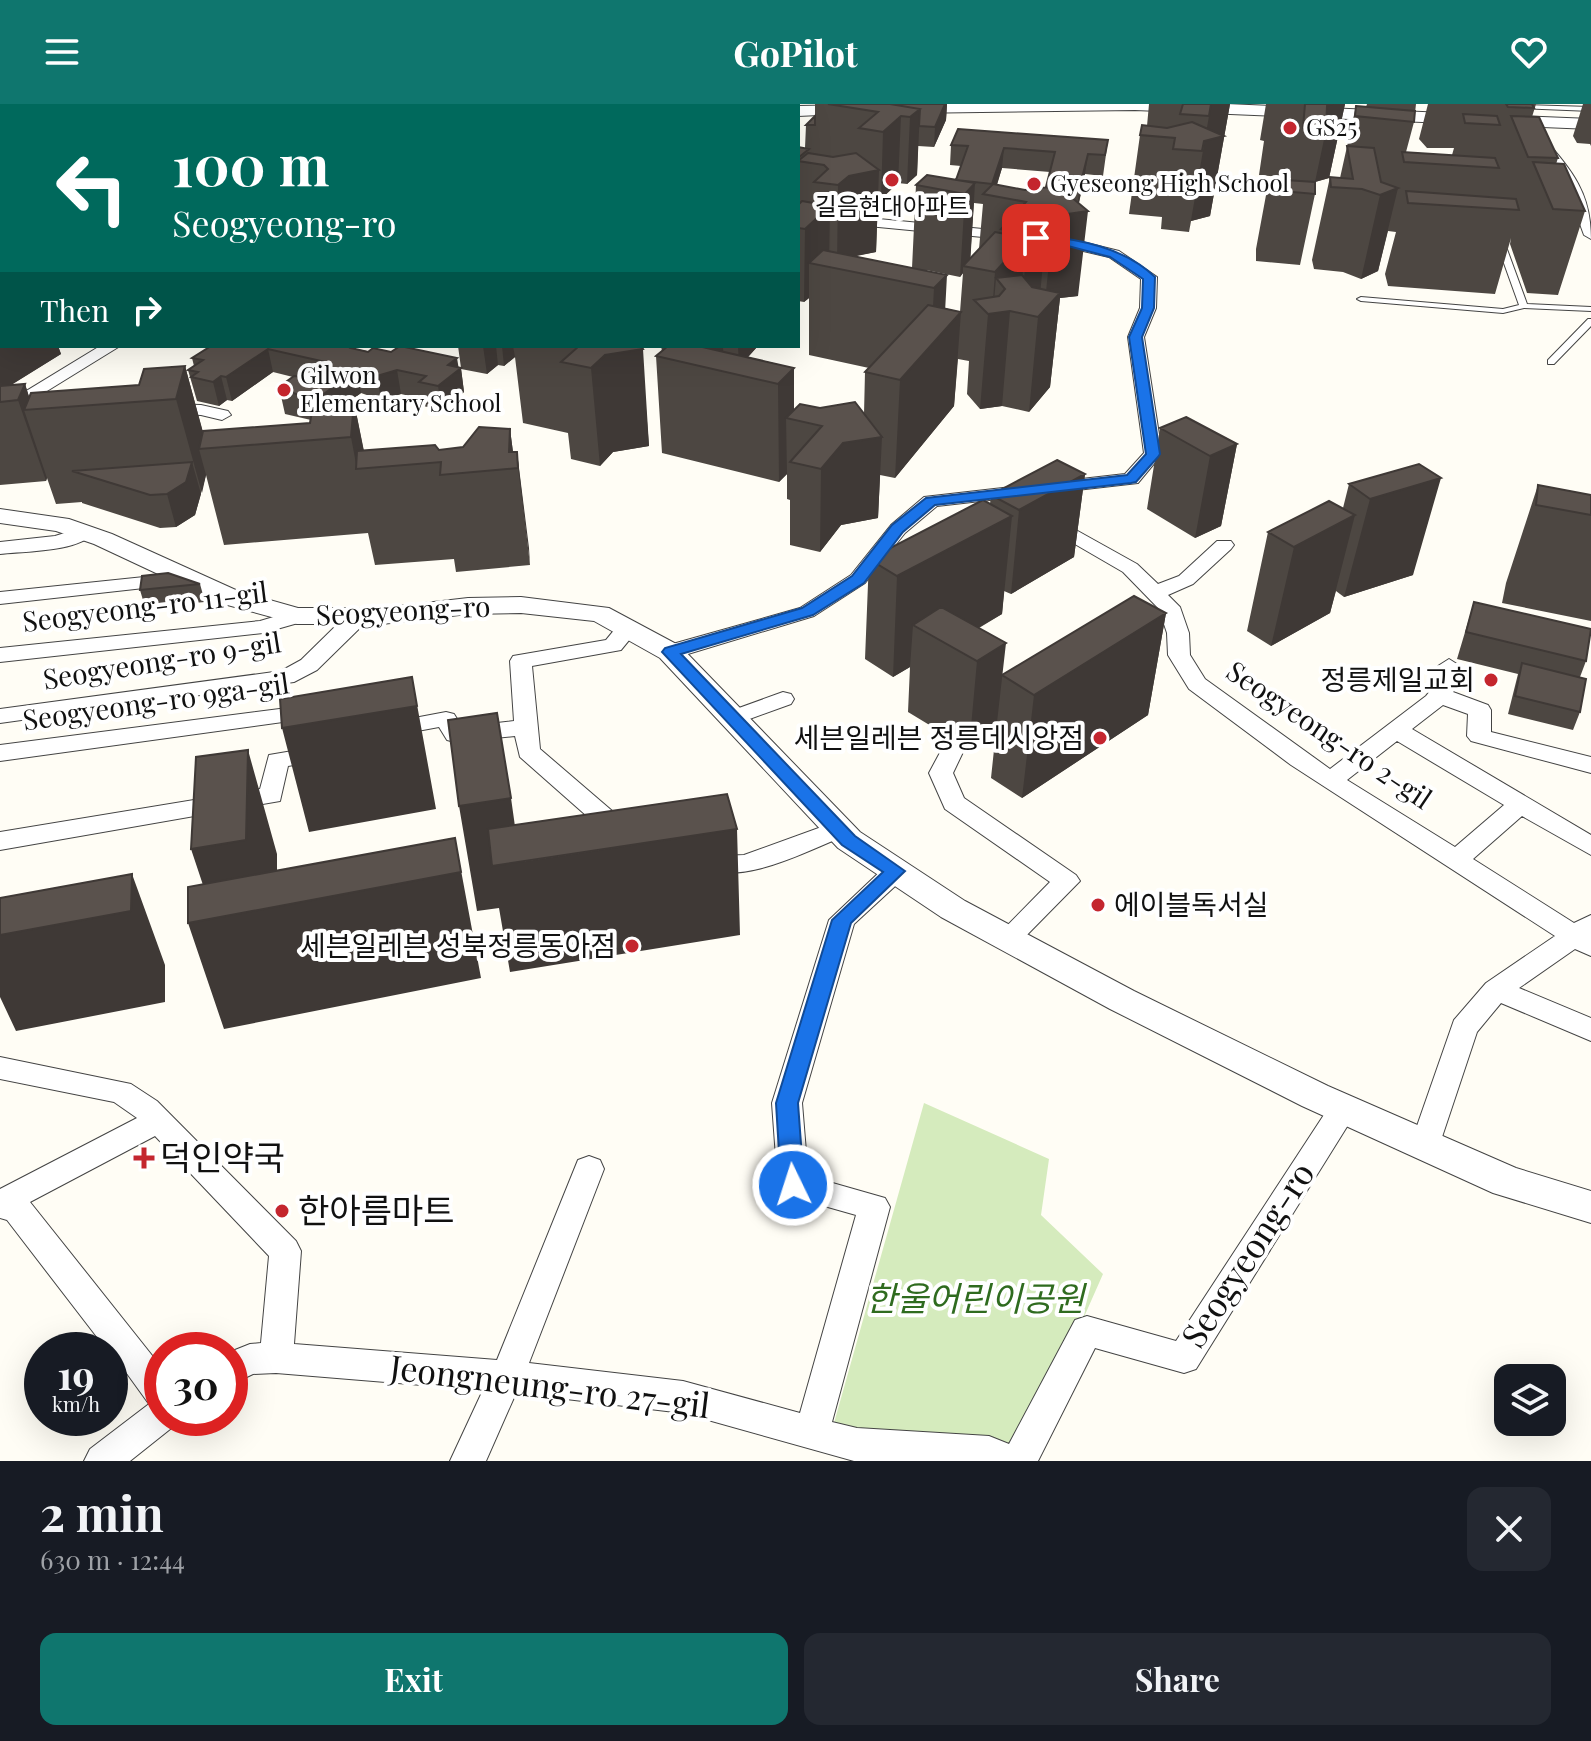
<!DOCTYPE html>
<html lang="en">
<head>
<meta charset="utf-8">
<style>
  :root { --surface:#171b24; --page:#242831; --text:#f1f3f6; --muted:#9ea1a6; --accent:#0f766e }
  body { margin:0; font-family:"Playfair Display","Noto Sans KR",serif; background:var(--page); color:var(--text); height:100vh; display:flex; flex-direction:column; font-size:30px; white-space:nowrap }
  * { box-sizing:border-box; margin:0 }
  p { font-size:26px; color:var(--muted) }
  .icon { flex:none; width:44px; height:44px; fill:none; stroke:currentColor; stroke-width:2; stroke-linecap:round; stroke-linejoin:round }
  .map { position:relative; height:1357px; overflow:hidden }
  .details { display:flex; flex-direction:column; background:var(--surface); flex:1 }
  .details>* { flex:none }
  .banner { position:absolute; left:0px; top:0px; width:800px; height:244px; box-shadow:0 8px 32px #0002; background:#00695c; color:#fff; overflow:hidden }
  .fabs { position:absolute; left:1494px; top:1260px; display:grid; gap:16px }
  .fabs a { display:grid; place-items:center; width:72px; height:72px; border-radius:16px; background:var(--surface); box-shadow:0 8px 32px #0002; font-size:40px }
  .speed { position:absolute; left:24px; top:1228px; display:flex; gap:16px; font-size:40px; font-weight:700; text-align:center }
  .speed>* { display:grid; place-content:center; width:104px; height:104px; border-radius:50%; background:var(--surface); box-shadow:0 8px 32px #0002; line-height:1 }
  .speed small { font-size:20px; font-weight:400 }
  .speed .limit { border:12px solid #d22; background:#fff; color:#111 }
  .pin { position:absolute; display:grid; place-items:center; width:68px; height:68px; color:#fff; margin:-34px; border-radius:16px; box-shadow:0 4px 12px #0006 }
  .me { position:absolute; width:88px; margin:-44px; rotate:356deg; stroke-linejoin:round; filter:drop-shadow(0 0 6px #0008) }
  .turn { display:flex; align-items:center; gap:28px; height:168px; padding:0 40px; font-size:36px }
  .turn .icon { width:104px; height:104px; stroke-width:2.5 }
  .turn b { display:block; font-size:56px; line-height:68px }
  .then { display:flex; align-items:center; height:76px; padding:0 40px; background:#0003; gap:16px; font-size:30px }
  .round { display:grid; place-items:center; flex:none; width:84px; height:84px; border-radius:16px; background:var(--page) }
  .head { display:flex; align-items:center; justify-content:space-between; height:136px; padding:0 40px }
  h1 { font-size:48px; font-weight:700; line-height:60px }
  .primary-button { display:flex; gap:16px; margin-top:auto; padding:16px 40px }
  .primary-button a { flex:1; height:92px; border-radius:16px; background:var(--accent); color:#fff; font-size:32px; font-weight:700; line-height:92px; text-align:center }
  .primary-button a+a { background:var(--page); color:var(--text) }
  header { display:flex; justify-content:space-between; align-items:center; height:104px; padding:0 40px; background:var(--accent); color:#fff; font-size:36px; font-weight:700 }
  .map>svg:first-child { display:block }
</style>
</head>
<body>
<header><svg class="icon" aria-label="menu" viewBox="0 0 24 24"><path d="M4 6h16M4 12h16M4 18h16"/></svg>GoPilot<svg class="icon" aria-label="heart" viewBox="0 0 24 24"><path d="M12 20l-8-8c-3-5 5-10 8-4 3-6 11-1 8 4z"/></svg></header>
<div class="map">
<svg width="1591" height="1357" viewBox="0 0 1591 1357">
  <rect width="100%" height="100%" fill="#fffdf5"/>
  <path fill="#d5ebbd" d="M924 999 1049 1055 1041 1111 1103 1170 1084 1213 1010 1345 862 1327 834 1319Z"/>
  <g fill="none" stroke-linecap="round" stroke-linejoin="round">
    <g stroke="#444" stroke-width="2">
      <path id="service" d="M742 0H748V2H742Z
        M1522 1 1591 3V7L1520 4 1519 3Z
        M1497 135 1504 137 1527 200 1591 203V207L1524 204 1503 209 1361 197 1357 195 1361 193 1503 205 1519 201 1496 137Z
        M1588 215H1591V222L1554 260H1548V256Z"/>
    </g>
    <g stroke="#444" stroke-width="2">
      <path id="minor" d="M1532 32H1542C1572 67 1591 88 1591 135L1584 131 1563 74 1532 38Z
        M798 100 868 114 1014 128 1021 132 1014 136 868 122 798 108Z
        M1054 131 1119 147 1157 173 1156 204 1144 233 1162 350 1138 379 937 402 905 429 865 479 814 512 678 553H662L659 548 662 543 800 504 851 471 891 421 924 393 1125 370 1144 349 1128 233 1140 204 1141 175 1109 153 1049 139V133Z
        M0 154 2 155V166L0 165Z
        M100 242H120L0 316V303Z
        M164 300 201 301 228 307 231 311 222 316 201 311 158 309 155 305Z
        M1049 411 1137 460 1158 480 1179 472 1217 437H1231L1234 441 1231 445 1193 480 1168 491 1180 503 1189 529 1190 551 1205 575 1330 665 1426 592 1439 576 1438 562 1449 555 1460 562 1461 577 1453 588 1488 601 1491 606V628L1591 653V669L1471 637 1467 632 1468 610 1443 601 1412 625 1591 731V751L1522 712 1473 755 1574 819 1591 811V852L1575 845 1519 884 1591 914V937L1501 899 1477 928 1436 1051 1425 1054 1414 1051 1410 1042 1454 916 1486 879 1555 832 1291 661 1189 585 1168 551 1167 529 1159 505 1123 468 1042 421 1039 417 1042 413ZM1397 637 1504 701 1455 743 1347 676Z
        M84 423 94 429C77 448 25 447 0 450V438L55 432Z
        M173 470 183 476 180 480 0 500V488Z
        M297 506 305 507 308 512 305 517 263 529 0 558V544L260 517Z
        M359 506 367 507 370 512 367 517 317 566 294 578 0 619V605L281 567 301 556 351 507Z
        M628 518 639 524 621 546 532 562 540 645 632 724 635 730 632 736 623 738 614 736 520 653 515 632 455 638 447 636 439 623 412 628 408 637H392L388 632 393 618 446 608 454 610 462 623 514 617 510 557 513 552 606 536 620 519Z
        M783 588 791 590 794 595 791 600 733 621 725 619 722 614 725 609Z
        M311 601 319 603 322 608 319 613 0 657V641Z
        M951 640 959 643 963 648 953 669 964 694 1076 771 1080 777 1017 841 1008 844 999 841 995 834 1050 778 945 705 929 669 943 643Z
        M322 642 330 645 334 650 330 655 288 662 280 697 0 746V728L260 685 269 651Z
        M838 717 847 719 850 725 847 731C801 749 749 780 698 765L694 759 698 753 744 751Z
        M896 758 905 761 909 767 905 773 854 820 802 999 808 1072 885 1094 890 1103 832 1318 857 1324 989 1332 1009 1340 1075 1216 1087 1212 1176 1237 1333 997 1343 993 1353 997 1358 1005 1353 1013 1196 1265 1184 1269 1095 1244 1038 1357H854L683 1309 516 1289 486 1357H450L483 1286 276 1269 253 1270 230 1281V1248L250 1240 261 1239 269 1152 155 1032 30 1098 162 1264V1314H178L174 1322 130 1357H84L90 1345 149 1300 110 1246H107L7 1116 0 1114V1085L137 1014 114 998 0 975V953L131 980 157 997 296 1137 301 1147 294 1240 497 1256 578 1056 589 1052 600 1056 604 1065 529 1259 683 1277 800 1309 856 1111 782 1090 778 1081 772 999 829 816 887 761Z"/>
    </g>
    <g stroke="#444" stroke-width="2">
      <path id="tertiary" d="M905 0H1226L1591 15V25L1135 6 908 9 900 4Z
        M856 1 862 3V9L798 12V2Z
        M0 405 69 415 112 430 238 487 298 504H382L468 494 521 493 609 504 680 542 860 728 965 797 1134 887 1328 982 1516 1064 1591 1087V1119L1493 1089 1302 1002 1110 905 941 813 838 744 660 554 594 517 521 509 468 510 382 520H297L220 499 94 440 56 427 0 419Z"/>
    </g>
    <use href="#service" fill="#fff" fill-rule="evenodd"/>
    <use href="#minor" fill="#fff" fill-rule="evenodd"/>
    <use href="#tertiary" fill="#fff" fill-rule="evenodd"/>
  </g>
  <path fill="#4d4742" fill-rule="evenodd" d="M1 0H116V2H2Z
    M136 0H462L461 2H137Z
    M499 0H577V2H499Z
    M815 0H947L946 16 934 43 918 42 917 71 907 80 898 79 881 95H878L876 148 854 152 912 164 916 81 956 76 961 62 950 61 951 41 1108 36 1103 72 1085 70 1079 99 1078 192 1060 194 1050 283 1029 308 1002 302 980 305 967 290 969 257 958 255 954 302 895 374 880 371 878 414 841 421 820 448 790 441V396L787 395V370L779 378 662 349 656 252 662 247 661 242H765L757 243 748 253 794 264V306L820 304 864 310 865 268 869 264 809 251V194L804 198 798 197V43L805 44 806 21 815 12ZM1002 64 1050 68 1046 83 1025 86 997 81ZM974 99 983 100 979 145 970 155ZM926 166 960 173 963 169 960 208 945 204Z
    M1149 0H1230L1210 112 1191 117 1189 128 1161 125 1162 113 1129 110 1140 31 1147 22Z
    M1266 0H1345L1329 74 1315 78V90L1300 161 1256 157V145L1269 75 1290 76 1291 74 1259 71 1264 37 1260 36Z
    M1367 0H1416L1414 18 1406 48 1452 51 1454 44H1427L1419 35 1428 0H1536L1532 13 1558 54 1556 60 1585 107 1558 191 1527 189 1510 140 1511 134 1495 190 1388 182 1385 170 1396 128 1388 127 1378 167 1361 175 1343 168 1314 165 1312 156 1330 73 1340 74 1356 2 1366 3Z
    M1583 0H1591V42L1590 40 1577 39 1573 32Z
    M0 30 2 32V153L0 151Z
    M0 174 2 242H58L61 250 9 282 25 280 29 293 139 281 185 262 203 328 310 319 311 316 285 310 279 283 293 273 273 268 232 297 227 296 219 302 197 297 188 266 194 262 192 254 211 242H355L356 245 461 264 458 242H641L649 342 613 348 600 362 571 355 568 329 523 319 515 253 504 262 498 261 487 270 461 265 464 288 442 306 423 302 422 295 401 290 381 296 361 289 349 298H354L364 347 439 346 463 343 510 325 513 348H517L530 461 456 468 454 455 375 461 368 429 224 441 206 371 195 411 176 423 160 424 82 399V398L56 400 47 374 46 377 0 381Z
    M1160 324 1237 340 1221 422 1195 434 1147 405Z
    M1419 360 1413 471 1344 493 1336 487 1330 509 1271 542 1247 527 1268 428 1343 404 1349 380Z
    M1085 370 1074 453 1011 490 1004 487 1002 510 979 524 1003 571 1166 509 1148 611 1022 694 991 674 996 627 969 645 908 608 910 563 893 573 865 555 869 455 990 400 991 391Z
    M1538 381 1591 391V517L1502 499 1506 479Z
    M200 480 205 498 145 503 140 486Z
    M1474 498 1586 557 1580 573V608L1573 626 1508 610 1518 570 1457 555Z"/>
  <path fill="#3f3936" fill-rule="evenodd" d="M98 0H116V2H98Z
    M157 0H167L168 2H157Z
    M177 0H202V2H178Z
    M380 0H400L401 2H380Z
    M409 0H439V2H409Z
    M516 0H542V2H516Z
    M551 0H577V2H551Z
    M945 0H947L946 16 934 43 935 23Z
    M1207 0H1230L1210 112 1191 117 1189 128 1209 12Z
    M1323 0H1345L1329 74 1315 78 1326 26Z
    M920 5 917 71 907 80 910 13Z
    M901 12 898 79 881 95 883 28Z
    M2 35V124L0 117V36Z
    M1004 44 1002 64 993 92H991L992 80Z
    M1088 50 1085 70 1077 107 1079 86Z
    M879 66 876 148 847 154 837 164 838 81 849 72Z
    M975 79 970 162H963V169L960 173 965 90Z
    M1398 84 1378 167 1361 175 1380 91Z
    M830 102 829 163 809 159V194L804 198 805 125Z
    M1048 107 1040 191 1021 209 1028 130Z
    M1088 107 1078 192 1060 194 1050 283 1029 308 1038 213 1045 197 1054 112Z
    M1026 134 1019 209 1010 207 1002 302 980 305 988 210H992L995 168ZM996 174 1005 185 993 210Z
    M947 171 944 227 961 208 954 302 895 374 900 276 931 241 934 184Z
    M2 194V242H58L61 250 0 288V196Z
    M354 242H355L359 265 356 267 361 289 322 319 317 295 351 244Z
    M483 242H496L498 261 487 270Z
    M502 242H513L515 253 504 262Z
    M691 242H723L724 267Z
    M738 242H765L757 243 739 263Z
    M268 245 273 268 232 297 226 273Z
    M643 245 649 342 613 348 600 362 591 264 605 251Z
    M457 254 459 266 461 264 464 288 442 306 438 282 448 261Z
    M185 262 207 344 199 345 206 371 202 389 176 295Z
    M794 264V316L786 314 787 370 779 378 778 280Z
    M397 266 401 290 381 296 377 272Z
    M221 272 227 296 219 302 213 278Z
    M25 280 33 305 24 306 47 374 46 377 18 296Z
    M354 298 367 364 357 365 351 333Z
    M510 325 515 364 509 348Z
    M882 333 878 414 841 421 820 448 821 365 843 339Z
    M1237 340 1221 422 1195 434 1210 352Z
    M517 348 529 444 530 461 518 364Z
    M192 358 201 390 195 411 176 423 167 390Z
    M1085 370 1074 453 1011 490 1019 406Z
    M1441 374 1413 471 1344 493 1370 395Z
    M1355 411 1330 509 1271 542 1294 443Z
    M1012 412 1002 510 948 541 913 521 910 563 893 573 897 472Z
    M1166 509 1148 611 1022 694 1034 591Z
    M1006 539 996 627 969 645 977 557Z
    M412 573 436 705 309 728 282 624Z
    M248 646 277 750V803L455 734 481 874 224 925 188 819 214 814 191 745Z
    M511 694 520 758 737 725 740 831 510 868 499 804 477 807 459 702Z
    M132 770 165 861V898L16 927 0 893V831Z"/>
  <path fill="#5a524d" stroke="#3f3936" stroke-width="2" d="M236 0H283L277 2H230Z
    M296 0H336L337 1 336 2H293Z
    M340 0H364L365 2H342Z
    M828 0H890L920 5 910 13 901 12 883 28 859 24 878 8Z
    M890 0H945L935 23 919 22 920 5Z
    M1183 0H1211L1209 12 1180 10Z
    M1305 0H1333L1327 2 1326 26 1303 24Z
    M1506 0H1532L1534 4 1508 3Z
    M1356 2 1415 7 1414 18 1355 12Z
    M1463 10 1497 12 1500 21 1465 19Z
    M815 12V21H806Z
    M1511 12 1539 13 1558 54 1528 53Z
    M1192 18 1224 32 1204 37 1202 47 1173 45 1175 34 1140 31 1142 21 1167 24Z
    M958 25 1108 36 1105 51 1088 50 1079 86 1062 85 1058 82 1046 83 1055 48 1004 44 992 80 956 76 968 42 951 41Z
    M1347 42 1374 44 1381 78 1398 84 1380 91 1362 85 1331 83 1330 73 1353 75Z
    M798 43 809 45 798 54Z
    M1402 48 1495 54 1499 64 1404 58Z
    M808 49 833 53 856 49 879 66 849 72 838 81 814 78 828 65 824 61 798 57Z
    M0 51 2 53V82L0 83Z
    M1533 58 1564 60 1585 107 1553 105Z
    M927 71 975 79 965 90 916 81Z
    M1269 75 1315 78V90L1269 86Z
    M993 80 1025 86 1058 82 1088 107 1054 112 1048 107 1028 130 1001 125 1026 98 983 90Z
    M1406 87 1516 95 1519 106 1408 99Z
    M802 97 830 102 805 125 798 124V101Z
    M995 128 1026 134 995 168 963 162Z
    M823 146 947 171 934 184 809 159Z
    M1022 171 1032 183 1060 189 1038 213 1010 207 988 210 974 196 999 192 1005 185 996 174Z
    M2 173V194L0 196V174Z
    M928 201 961 208 900 276 865 268Z
    M211 242H354L351 244 368 248 373 244 391 248 400 242 457 254 448 261 461 264 438 282 419 278 426 272 397 266 377 272 356 266 317 295 280 286 282 284 279 283 294 272 310 273 330 259 268 245 226 273 221 272 213 278 191 273 198 268 188 266 203 256 192 254Z
    M579 242H641L643 245 605 251 591 264 561 258Z
    M668 242H698L794 264 778 280 656 252Z
    M185 262 176 295 24 306 31 289 139 281 144 265Z
    M25 280 18 296 0 298V282Z
    M354 298 351 333 199 345 203 327 310 319 313 301Z
    M855 298 882 333 843 339 821 365 790 358 822 322 786 314 800 300 820 304Z
    M1186 313 1237 340 1210 352 1160 324Z
    M479 323 510 325 509 348H517L518 364 440 371 441 358 356 365 357 347 435 341 439 346 463 343Z
    M1057 356 1085 370 1019 406 991 391Z
    M192 358 186 378 167 390 150 391 72 367Z
    M1419 360 1441 374 1370 395 1349 380Z
    M1538 381 1591 391V411L1536 401Z
    M983 396 1012 412 897 472 869 455Z
    M1329 397 1355 411 1294 443 1268 428Z
    M168 469 200 480 140 486 142 472Z
    M1134 492 1166 509 1034 591 1002 571Z
    M1474 498 1591 525 1586 557 1466 528Z
    M941 503 1006 539 977 557 913 521Z
    M1522 559 1586 575 1580 608 1515 592Z
    M412 573 417 602 282 624 280 595Z
    M497 609 511 694 459 702 448 616Z
    M248 646 246 736 191 745 196 653Z
    M727 690 737 725 492 762 488 725Z
    M455 734 461 768 188 819V783Z
    M132 770 131 807 0 831V794Z"/>
  <path fill="#1a73e8" stroke="#114b97" stroke-width="2" d="M1036 131C1078 135 1124 143 1155 173L1154 204 1142 233 1160 350 1158 353 1136 378 1131 379 935 401 903 428 864 479 813 511 681 550 855 732 905 767 851 819 798 999 804 1081 801 1087 793 1090 785 1087 781 1081 776 999 832 816 883 768 842 741 662 548 665 544 802 504 852 472 892 421 926 394 1127 371 1146 350 1129 233 1142 204 1143 175 1110 153 1064 141 1032 137V132Z"/>
  <g fill="#c4262e" stroke="#fff" stroke-width="3">
    <circle cx="1290" cy="24" r="8"/>
    <circle cx="892" cy="76" r="8"/>
    <circle cx="1034" cy="80" r="8"/>
    <circle cx="284" cy="286" r="8"/>
    <circle cx="1491" cy="576" r="8"/>
    <circle cx="1100" cy="634" r="8"/>
    <circle cx="1098" cy="801" r="8"/>
    <circle cx="632" cy="842" r="8"/>
    <path d="M140 1042h8v8h8v8h-8v8h-8v-8h-8v-8h8z"/>
    <circle cx="282" cy="1107" r="8"/>
  </g>
  <g text-anchor="middle" stroke-width="8" stroke-linejoin="round" paint-order="stroke">
    <g font-size="24" fill="#111" stroke="#fff" text-anchor="start">
      <text x="1306" y="32">GS25</text>
      <text x="1050" y="88">Gyeseong High School</text>
      <text x="892" y="111" text-anchor="middle">길음현대아파트</text>
      <text x="300" y="280">Gilwon<tspan x="300" dy="28">Elementary School</tspan></text>
    </g>
    <g font-size="28" fill="#111" stroke="#fff">
      <text transform="translate(145 503) rotate(-7)" y="10">Seogyeong-ro 11-gil</text>
      <text transform="translate(403 507) rotate(-3)" y="10">Seogyeong-ro</text>
      <text transform="translate(162 557) rotate(-9)" y="10">Seogyeong-ro 9-gil</text>
      <text transform="translate(156 598) rotate(-8)" y="10">Seogyeong-ro 9ga-gil</text>
      <text transform="translate(1329 631) rotate(34)" y="10">Seogyeong-ro 2-gil</text>
    </g>
    <g font-size="28" fill="#111" stroke="#fff" text-anchor="end">
      <text x="1475" y="586">정릉제일교회</text>
      <text x="1084" y="644">세븐일레븐 정릉데시앙점</text>
      <text x="1114" y="811" text-anchor="start">에이블독서실</text>
      <text x="616" y="852">세븐일레븐 성북정릉동아점</text>
    </g>
    <g font-size="34" fill="#111" stroke="#fff" text-anchor="start">
      <text x="160" y="1066">덕인약국</text>
      <text x="298" y="1119">한아름마트</text>
    </g>
    <g font-size="34" fill="#111" stroke="#fff">
      <text transform="translate(1248 1151) rotate(-57)" y="12">Seogyeong-ro</text>
      <text transform="translate(550 1283) rotate(7)" y="12">Jeongneung-ro 27-gil</text>
    </g>
    <g font-size="34" font-style="italic" fill="#2f6b1f" stroke="#fff">
      <text x="975" y="1207">한울어린이공원</text>
    </g>
  </g>
</svg>
<div class="fabs">
<a><svg class="icon" aria-label="layers" viewBox="0 0 24 24"><path d="M12 4l9 5-9 5-9-5zM3 14l9 5 9-5"/></svg></a>
</div>
<div class="speed"><div>19<small>km/h</small></div><div class="limit">30</div></div>
<div class="pin" style="left:1036px;top:134px;background:#d93025"><svg class="icon" aria-label="arrive" viewBox="0 0 24 24"><path d="M6 21V4h12l-3 4 3 4H6"/></svg></div>
<svg class="me" style="left:793px;top:1081px" viewBox="-20 -20 40 40"><circle r="17" fill="#1a73e8" stroke="#fff" stroke-width="3"/><path d="M0-11L8 9 0 5-8 9z" fill="#fff"/></svg>
<div class="banner">
<div class="turn"><svg class="icon" aria-label="left" viewBox="0 0 24 24"><path d="M17 20v-9H6M10 6l-5 5 5 5"/></svg><div><b>100 m</b>Seogyeong-ro</div></div>
<div class="then">Then<svg class="icon" aria-label="right" viewBox="0 0 24 24"><path d="M7 20v-9h11M14 6l5 5-5 5"/></svg></div>
</div>
</div>
<section class="details">
<div class="head"><div><h1>2 min</h1><p>630 m · 12:44</p></div><a class="round"><svg class="icon" aria-label="close" viewBox="0 0 24 24"><path d="M6 6l12 12M18 6L6 18"/></svg></a></div>
<div class="primary-button"><a>Exit</a><a>Share</a></div>
</section>
</body>
</html>
